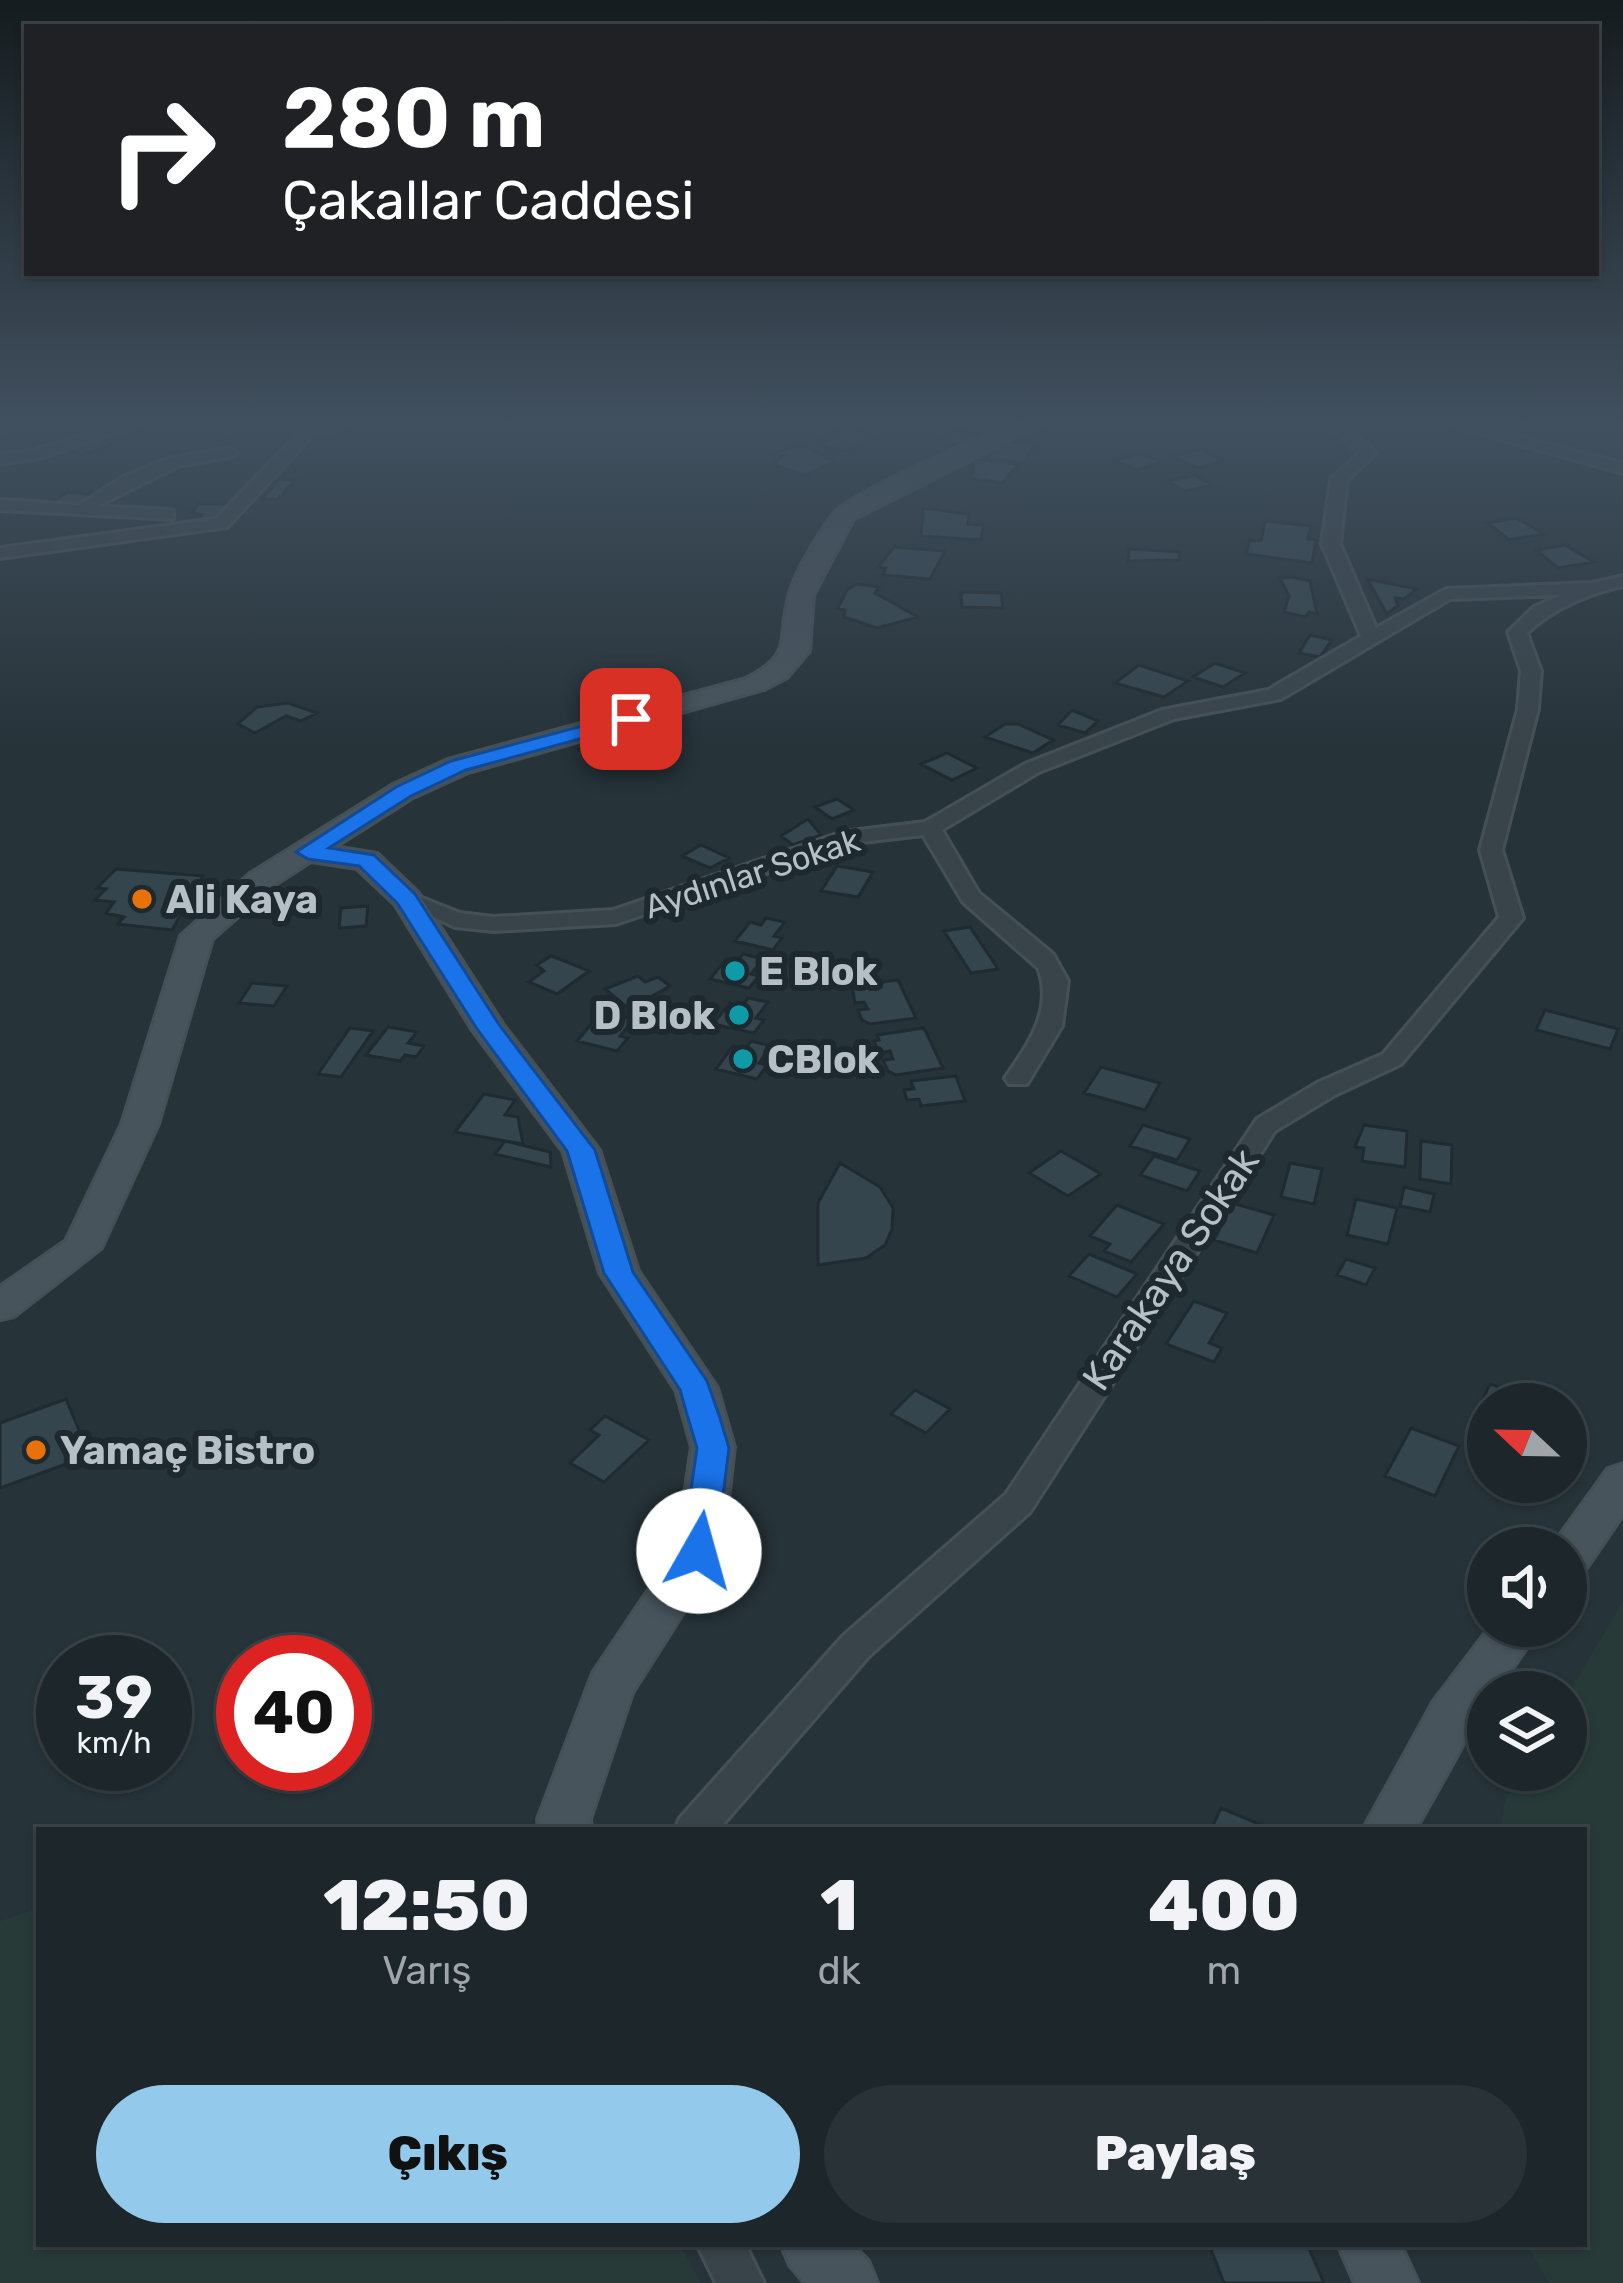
<!DOCTYPE html>
<html lang="tr">
<head>
<meta charset="utf-8">
<style>
  :root { --surface:#1c262b; --page:#293237; --text:#f1f3f6; --muted:#a0a5a9; --line:#3a4347; --accent:#93caec }
  body { margin:0; font-family:Rubik,sans-serif; background:var(--page); color:var(--text); height:100vh; display:flex; flex-direction:column; font-size:45px; white-space:nowrap }
  * { box-sizing:border-box; margin:0 }
  p { font-size:39px; color:var(--muted) }
  .icon { flex:none; width:66px; height:66px; fill:none; stroke:currentColor; stroke-width:2; stroke-linecap:round; stroke-linejoin:round }
  .map { position:relative; flex:1; overflow:hidden }
  .panel { position:absolute; left:36px; top:1827px; width:1551px; height:420px; display:flex; flex-direction:column; background:var(--surface); border-radius:0px; box-shadow:0 3px 9px #0004,0 0 0 3px var(--line) }
  .panel>* { flex:none }
  .hud { position:absolute; left:24px; top:24px; width:1575px; height:252px; border-radius:0px; box-shadow:0 3px 9px #0004,0 0 0 3px var(--line); background:#202124; color:#fff; overflow:hidden }
  .needle { width:78px; rotate:292deg }
  .controls { position:absolute; left:1467px; top:1383px; display:grid; gap:24px }
  .controls a { display:grid; place-items:center; width:120px; height:120px; border-radius:50%; background:var(--surface); box-shadow:0 3px 9px #0004,0 0 0 3px var(--line); font-size:60px }
  .speed { position:absolute; left:36px; top:1635px; display:flex; gap:24px; font-size:60px; font-weight:700; text-align:center }
  .speed>* { display:grid; place-content:center; width:156px; height:156px; border-radius:50%; background:var(--surface); box-shadow:0 3px 9px #0004,0 0 0 3px var(--line); line-height:1 }
  .speed small { font-size:30px; font-weight:400 }
  .speed .limit { border:18px solid #d22; background:#fff; color:#111 }
  .pin { position:absolute; display:grid; place-items:center; width:102px; height:102px; color:#fff; margin:-51px; border-radius:24px; box-shadow:0 6px 18px #0006 }
  .me { position:absolute; width:132px; margin:-66px; rotate:7deg; stroke-linejoin:round; filter:drop-shadow(0 0 9px #0008) }
  .turn { display:flex; align-items:center; gap:42px; height:252px; padding:0 60px; font-size:54px }
  .turn .icon { width:156px; height:156px; stroke-width:2.5 }
  .turn b { display:block; font-size:84px; line-height:102px }
  .eta { display:flex; justify-content:space-evenly; align-items:center; height:204px; text-align:center }
  .eta b { font-size:72px; font-weight:800; line-height:84px }
  .button { display:flex; gap:24px; margin-top:auto; padding:24px 60px }
  .button a { flex:1; height:138px; border-radius:72px; background:var(--accent); color:#111; font-size:48px; font-weight:800; line-height:138px; text-align:center }
  .button a+a { background:var(--page); color:var(--text) }
  .map>svg:first-child { display:block }
</style>
</head>
<body>
<div class="map">
<svg width="1623" height="2283" viewBox="0 0 1623 2283">
  <rect width="100%" height="100%" fill="#263339"/>
  <path fill="#273a38" d="M1623 1601V2283H1549L1526 2244H1584V1830H1500L1505 1801 1524 1770H1566V1698Z
    M39 1908V2244H679L701 2283H0V1921Z"/>
  <path fill="#35454d" stroke="#202b31" stroke-width="3" d="M844 430H857L877 439 846 451 821 445 828 441 821 438Z
    M956 431 977 436 959 447 938 442Z
    M99 438 114 444 80 455 65 449Z
    M999 441 1035 444 1024 463 987 459Z
    M796 446 809 448 834 462 805 475 772 465 783 456 776 453Z
    M1201 449 1222 461 1199 468 1174 457Z
    M1140 453 1161 462 1136 470 1114 461Z
    M974 459 1019 464 1002 483 971 478Z
    M1195 475 1213 485 1185 491 1168 481Z
    M280 479 295 480 277 500 262 499 273 487H267Z
    M68 492 93 495 75 507 49 504Z
    M198 504H231L215 520H199L202 515 192 513Z
    M923 508 969 514 968 524 983 525 981 540 921 536Z
    M1516 518 1544 534 1509 540 1488 523Z
    M1265 521 1311 526 1308 539 1316 540 1312 563 1246 554 1250 540 1261 541Z
    M1565 545 1594 562 1558 568 1536 550Z
    M894 547 945 551 930 579 883 575 886 568 878 567Z
    M1129 549 1179 552 1180 560 1128 561Z
    M1292 577 1310 581 1317 614 1309 612 1305 617 1284 612 1289 596 1280 578Z
    M1367 579 1417 589 1404 599 1395 598 1398 605 1387 614Z
    M857 584 879 587 875 593 918 617 877 628 844 617 845 610 838 608 847 590Z
    M961 592 1001 593 1003 608 962 607Z
    M1310 635 1332 640 1320 657 1299 653Z
    M1215 663 1245 673 1223 687 1193 677Z
    M1139 665 1188 681 1164 697 1115 683Z
    M288 703 317 713 301 721 286 716 255 733 238 724 257 707Z
    M1072 710 1098 721 1085 733 1058 725Z
    M1005 724H1018L1053 740 1033 753 985 737Z
    M611 738 628 749 595 760 579 749Z
    M947 753 977 768 952 780 921 764Z
    M837 799 854 810 832 819 815 807Z
    M808 819 821 835 793 845 781 836Z
    M701 845 729 858 710 868 682 856Z
    M837 866 873 872 858 897 821 891Z
    M116 869 203 876 172 930 118 924 124 917 106 913 114 902 95 900 106 889 97 888Z
    M368 906 366 926 339 928 341 908Z
    M766 918 785 922 774 936 782 938 773 950 735 941 750 922 761 925Z
    M970 927 998 969 971 973 944 931Z
    M743 954 763 959 751 974 759 976 749 988 710 979 726 959 737 962Z
    M551 956 567 962 589 971 557 994 529 982 544 971 537 965Z
    M638 976 645 982 658 977 670 986 629 1009 605 989Z
    M898 980 916 1018 870 1024 862 1020 858 1010 868 1009 864 1002 855 1003 852 986Z
    M252 983 287 986 274 1006 239 1003Z
    M748 998 768 1002 756 1018 764 1020 754 1033 713 1024 730 1003 742 1006Z
    M1545 1010 1618 1029 1610 1049 1536 1030Z
    M614 1014 634 1019 620 1036 628 1038 617 1051 577 1041 595 1020 607 1023Z
    M388 1027 417 1032 408 1043 424 1046 416 1057 405 1055 400 1061 366 1055Z
    M350 1028 373 1031 341 1077 318 1074Z
    M924 1028 943 1068 896 1075 888 1071 883 1060 893 1059 890 1051 879 1053 874 1041 879 1040 877 1035Z
    M751 1041 771 1046 759 1063 767 1065 757 1079 716 1069 733 1046 745 1049Z
    M1101 1067 1160 1083 1145 1110 1084 1093Z
    M956 1076 965 1101 921 1106 919 1099 907 1100 904 1090 914 1089 911 1081Z
    M484 1094 515 1100 505 1115 518 1117 523 1144 455 1132Z
    M1143 1125 1190 1139 1177 1160 1130 1146Z
    M1364 1125 1407 1131 1405 1167 1362 1161 1364 1148 1355 1147Z
    M505 1141 550 1152 551 1167 495 1154Z
    M1421 1141 1452 1145 1451 1184 1420 1179Z
    M1061 1151 1101 1174 1068 1196 1029 1173Z
    M1154 1156 1178 1164 1200 1171 1187 1191 1140 1175Z
    M840 1163 880 1187 893 1208 892 1229 885 1245 866 1258 818 1265V1203Z
    M1290 1163 1322 1169 1314 1204 1281 1197Z
    M1404 1187 1434 1194 1430 1212 1400 1206Z
    M1356 1199 1397 1208 1388 1244 1347 1235Z
    M1232 1203 1274 1215 1257 1253 1214 1240Z
    M1117 1205 1164 1224 1131 1262 1104 1251 1110 1244 1090 1236Z
    M1089 1254 1137 1274 1117 1297 1069 1276Z
    M1346 1259 1375 1268 1366 1285 1337 1275Z
    M1194 1301 1227 1313 1209 1343 1222 1348 1214 1362 1166 1344Z
    M1490 1384 1538 1401 1488 1404V1438L1468 1430Z
    M915 1390 950 1409 926 1433 891 1414Z
    M66 1399 81 1435 69 1440 77 1460 0 1488V1423Z
    M605 1416 649 1440 604 1482 570 1463 599 1435 590 1430Z
    M1411 1428 1459 1446 1435 1496 1385 1476Z
    M1221 1808 1273 1830H1211Z
    M1209 2244H1307L1324 2283H1224Z"/>
  <g fill="none" stroke-linecap="round" stroke-linejoin="round">
    <g stroke="#455056" stroke-width="6">
      <path id="street" d="M118 425H141L39 458 0 464V454L31 451Z
        M220 425H236L237 426 229 431Z
        M347 425 314 434 227 527 0 558V548L216 519 304 427Z
        M1329 425H1345L1376 453 1347 480 1340 544 1376 628 1446 589 1592 583 1623 576V586C1587 594 1554 608 1527 633L1541 671 1538 709 1502 850 1523 918 1401 1064 1335 1095 1275 1131 1030 1512 869 1656 718 1830H675L680 1818 843 1636 1006 1494 1257 1119 1317 1083 1383 1054 1499 917 1480 850 1518 709 1521 671 1508 632 1534 607 1562 595 1450 599 1281 699 1174 719 1039 772 942 830 979 893 1053 954 1068 981 1062 1026 1027 1084H1009L1005 1078C1028 1045 1054 1009 1038 968L963 902 923 835 854 843 616 924 494 931 455 927 396 899 407 892 460 913 494 917 613 910 843 832 925 822 1025 764 1162 710 1268 690 1361 636 1322 544 1331 479 1359 453Z
        M1450 425H1474L1623 463V473Z
        M229 448 237 453 234 456 178 466 98 506 167 510 173 511V519L0 510V500L79 505 125 476 167 459Z
        M697 2244H745L764 2283H716Z"/>
    </g>
    <g stroke="#455056" stroke-width="6">
      <path id="secondary" d="M0 425H14L0 435Z
        M1012 425H1039L853 519 813 595 809 651 787 677 764 689 468 772 413 797 334 847 377 854 418 893 503 1025 599 1150 638 1271 717 1388 734 1447 722 1551 632 1693 590 1819 591 1830H539L538 1819 593 1673 677 1548 692 1447 676 1390 600 1273 563 1151 472 1029 395 904 357 868 311 861 272 886 212 939 158 1124 101 1248 14 1316 0 1319V1287L66 1241 122 1124 181 936 250 874 393 785 448 760 746 679C795 653 777 642 789 597 795 572 817 537 832 516 848 494 981 437 1012 425Z
        M1623 1464V1514L1582 1574 1566 1580V1548H1551L1608 1469Z
        M1491 1626H1541L1496 1692H1488C1488 1703 1426 1810 1415 1830H1363L1434 1701Z
        M781 2244H852L868 2261 877 2283H805L790 2265Z
        M1338 2244H1400L1418 2283H1355Z"/>
    </g>
    <use href="#street" fill="#39444a" fill-rule="evenodd"/>
    <use href="#secondary" fill="#48545c" fill-rule="evenodd"/>
  </g>
  <linearGradient id="sky" x2="0" y2="1"><stop stop-color="#151c1f"/><stop offset="0.57" stop-color="#41505f"/><stop offset="1" stop-color="#41505f" stop-opacity="0"/></linearGradient>
  <rect width="1623" height="744" fill="url(#sky)"/>
  <path fill="#1a73e8" stroke="#114b97" stroke-width="3" d="M631 713 641 719 638 723 466 770 411 796 329 848 374 855 415 894 500 1026 595 1150 633 1272 707 1381 720 1418 729 1448 716 1551 711 1560 699 1564 687 1560 682 1551 697 1448 688 1418 680 1390 604 1273 567 1151 477 1029 397 903 359 866 308 859 296 852 396 787 451 761Z"/>
  <g fill="#e8710a" stroke="#1e292f" stroke-width="4.5">
    <circle cx="142" cy="899" r="12"/>
    <circle cx="36" cy="1450" r="12"/>
  </g>
  <g fill="#0f9aa8" stroke="#1e292f" stroke-width="4.5">
    <circle cx="735" cy="971" r="12"/>
    <circle cx="739" cy="1015" r="12"/>
    <circle cx="743" cy="1059" r="12"/>
  </g>
  <g text-anchor="middle" stroke-width="12" stroke-linejoin="round" paint-order="stroke">
    <g font-size="33" fill="#b5bfc5" stroke="#1e292f">
      <text transform="translate(752 873) rotate(-18)" y="12">Aydınlar Sokak</text>
    </g>
    <g font-size="39" font-weight="bold" fill="#b5bfc5" stroke="#1e292f" text-anchor="start">
      <text x="166" y="913">Ali Kaya</text>
      <text x="759" y="985">E Blok</text>
      <text x="715" y="1029" text-anchor="end">D Blok</text>
      <text x="767" y="1073">CBlok</text>
      <text x="60" y="1464">Yamaç Bistro</text>
    </g>
    <g font-size="39" fill="#b5bfc5" stroke="#1e292f">
      <text transform="translate(1170 1269) rotate(-56)" y="14">Karakaya Sokak</text>
    </g>
  </g>
</svg>
<div class="controls">
<a><svg class="needle" viewBox="-14 -14 28 28"><path d="M0-13l5 13h-10z" fill="#e53935"/><path d="M0 13l5-13h-10z" fill="#a0a5a9"/></svg></a>
<a><svg class="icon" aria-label="sound" viewBox="0 0 24 24"><path d="M4 9h4l5-4v14l-5-4H4zM17 9q2 3 0 6"/></svg></a>
<a><svg class="icon" aria-label="layers" viewBox="0 0 24 24"><path d="M12 4l9 5-9 5-9-5zM3 14l9 5 9-5"/></svg></a>
</div>
<div class="speed"><div>39<small>km/h</small></div><div class="limit">40</div></div>
<div class="pin" style="left:631px;top:719px;background:#d93025"><svg class="icon" aria-label="arrive" viewBox="0 0 24 24"><path d="M6 21V4h12l-3 4 3 4H6"/></svg></div>
<svg class="me" style="left:699px;top:1551px" viewBox="-20 -20 40 40"><circle r="19" fill="#fff"/><path d="M0-13L10 11 0 6-10 11z" fill="#1a73e8"/></svg>
<div class="hud">
<div class="turn"><svg class="icon" aria-label="right" viewBox="0 0 24 24"><path d="M7 20v-9h11M14 6l5 5-5 5"/></svg><div><b>280 m</b>Çakallar Caddesi</div></div>
</div>
<section class="panel">
<div class="eta">
<div><b>12:50</b><p>Varış</p></div>
<div><b>1</b><p>dk</p></div>
<div><b>400</b><p>m</p></div>
</div>
<div class="button"><a>Çıkış</a><a>Paylaş</a></div>
</section>
</div>
</body>
</html>
